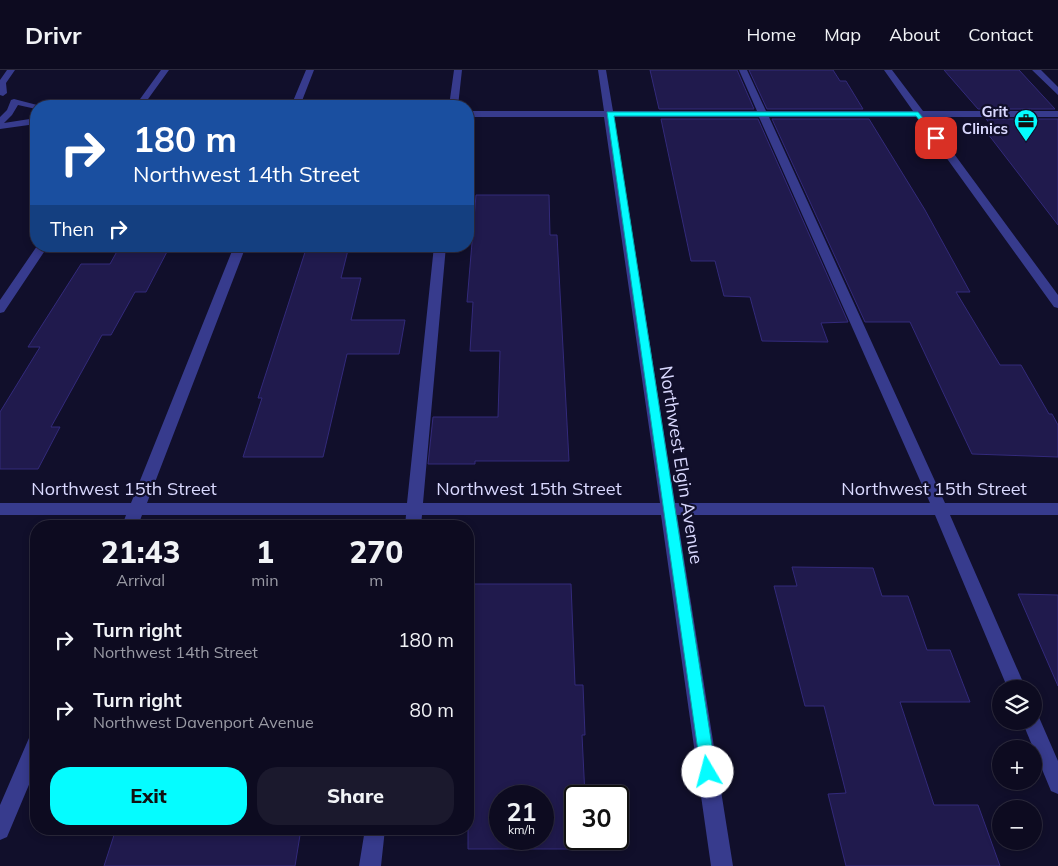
<!DOCTYPE html>
<html lang="en">
<head>
<meta charset="utf-8">
<style>
  :root { --surface:#0d0b20; --page:#1b192d; --text:#f1f3f6; --muted:#9a9ba5; --line:#2d2b3e; --accent:#05fcff }
  body { margin:0; font-family:Mulish,sans-serif; background:var(--page); color:var(--text); height:100vh; display:flex; flex-direction:column; font-size:19px; white-space:nowrap }
  * { box-sizing:border-box; margin:0 }
  p { font-size:16px; color:var(--muted) }
  .icon { flex:none; width:28px; height:28px; fill:none; stroke:currentColor; stroke-width:2; stroke-linecap:round; stroke-linejoin:round }
  .map { position:relative; flex:1; overflow:hidden }
  .sheet { position:absolute; left:30px; top:450px; width:444px; height:315px; display:flex; flex-direction:column; background:var(--surface); border-radius:20px; box-shadow:0 2px 8px #0003,0 0 0 1px var(--line) }
  .sheet>* { flex:none }
  .guide { position:absolute; left:30px; top:30px; width:444px; height:152px; border-radius:20px; box-shadow:0 2px 8px #0003,0 0 0 1px var(--line); background:#1a4fa0; color:#fff; overflow:hidden }
  .fabs { position:absolute; left:992px; top:610px; display:grid; gap:10px }
  .fabs a { display:grid; place-items:center; width:50px; height:50px; border-radius:50%; background:var(--surface); box-shadow:0 2px 8px #0003,0 0 0 1px var(--line); font-size:25px }
  .speed { position:absolute; left:489px; top:715px; display:flex; gap:10px; font-size:25px; font-weight:700; text-align:center }
  .speed>* { display:grid; place-content:center; width:65px; height:65px; border-radius:50%; background:var(--surface); box-shadow:0 2px 8px #0003,0 0 0 1px var(--line); line-height:1 }
  .speed small { font-size:12px; font-weight:400 }
  .speed .limit { border:2px solid #111; border-radius:8px; background:#fff; color:#111 }
  .pin { position:absolute; display:grid; place-items:center; width:42px; height:42px; color:#fff; margin:-21px; border-radius:10px; box-shadow:0 2px 8px #0006 }
  .me { position:absolute; width:55px; margin:-28px; rotate:352deg; stroke-linejoin:round; filter:drop-shadow(0 0 4px #0008) }
  .turn { display:flex; align-items:center; gap:18px; height:105px; padding:0 20px; font-size:22px }
  .turn .icon { width:65px; height:65px; stroke-width:2.5 }
  .turn b { display:block; font-size:35px; line-height:42px }
  .then { display:flex; align-items:center; height:48px; padding:0 20px; background:#0003; gap:10px; font-size:19px }
  .eta { display:flex; justify-content:space-evenly; align-items:center; height:85px; text-align:center }
  .eta b { font-size:30px; font-weight:800; line-height:35px }
  .primary-button { display:flex; gap:10px; margin-top:auto; padding:10px 20px }
  .primary-button a { flex:1; height:58px; border-radius:20px; background:var(--accent); color:#111; font-size:20px; font-weight:800; line-height:58px; text-align:center }
  .primary-button a+a { background:var(--page); color:var(--text) }
  ul { padding:0; list-style:none }
  li { display:flex; align-items:center; gap:15px; height:70px; padding:0 20px }
  li div { flex:1 }
  li b { display:block; font-size:19px }
  li em { font-style:normal }
  header { display:flex; align-items:center; gap:30px; box-sizing:border-box; height:70px; padding:0 25px; background:var(--surface); border-bottom:1px solid var(--line) }
  header strong { font-size:24px }
  nav { display:flex; gap:28px; margin-inline-start:auto; font-size:18px }
  .map>svg:first-child { display:block }
</style>
</head>
<body>
<header>
<strong>Drivr</strong>
<nav><a>Home</a><a>Map</a><a>About</a><a>Contact</a></nav>
</header>
<div class="map">
<svg width="1058" height="796" viewBox="0 0 1058 796">
  <rect width="100%" height="100%" fill="#110f2b"/>
  <path fill="#201a4d" stroke="#332a7b" fill-rule="evenodd" d="M650 0H737L754 39H659Z
    M749 0H833L840 11H846L863 39H767Z
    M944 0H1019L1055 39H978Z
    M661 49H758L848 252 821 253 828 272 762 271 750 227 724 226 715 191H691Z
    M772 49H869L925 140 970 222H956L1000 295H1021L1049 344H1052L1058 355V387L972 384 910 252H865Z
    M986 49H1058V155L988 64H999Z
    M476 125H549L550 165H557L569 391H475V394H428L433 347H498L500 281H470L473 232H467Z
    M120 176H170L146 222H135L111 265H102L51 357H60L38 399H0V342L40 277H28L81 194H110Z
    M307 176H349L341 208H361L351 250H405L399 284H347L323 387H243L262 328H258Z
    M792 497 873 498 882 526H908L927 580H950L970 632H900L934 735H978L1000 796H846L828 724 846 723 824 636H805L774 516H797Z
    M468 514H571L575 615H583L585 665H582L585 726H575V769H587V779H468ZM500 726H542V769H500Z
    M1018 524 1058 525V616Z
    M116 759H301L295 796H104Z"/>
  <g fill="none" stroke-linecap="round" stroke-linejoin="round">
    <path fill="#373b8d" fill-rule="evenodd" d="M7 0H15L6 13 7 23 3 26 0 25V10Z
      M161 0H169L143 36H135Z
      M306 0H314L300 36H291Z
      M454 0H462L458 36H449Z
      M598 0H606L613 41H757L739 0H747L766 41H913L884 0H892L923 41H1058V47H927L1058 225V238L1054 237 917 47H769L945 433H1058V445H950L1026 619H1008L935 445H677L733 796H711L661 445H422L421 456H405L406 445H142L138 456H122L126 445H0V433H131L234 176H246L147 433H407L434 176H446L423 433H660L604 47H468V41H604ZM614 47H759L930 433H675Z
      M1032 0H1041L1058 17V25Z
      M14 29 41 36H36V39L18 35 12 45 4 53 36 48V54L0 59V47L7 40 11 30Z
      M37 176H48L4 242 0 243V230Z
      M1034 643 1038 645 1058 691V724L1051 721 1022 651H1034Z
      M36 666V698L7 767 0 770V735L29 668Z
      M365 759H385L381 796H359Z"/>
  </g>
  <path fill="#05fcff" stroke="#03a4a6" d="M607 42H918L940 68 934 69 916 46H614L716 702 714 707 708 709 703 707 701 702Z"/>
  <defs>
    <g id="office-pin" transform="scale(1.25)"><path d="M0 17L-7.5 6A9.5 9.5 0 1 1 7.5 6Z" fill="#05fcff" stroke="#110f2b"/><path d="M-6-3h4V-5.5h4V-3h4V5H-6ZM-1-4.5V-3h2v-1.5ZM-6 0V1H6V0Z" fill="#111"/></g>
  </defs>
  <g fill-rule="evenodd">
    <use href="#office-pin" x="1026" y="51"/>
  </g>
  <g text-anchor="middle" stroke-width="4.5" stroke-linejoin="round" paint-order="stroke">
    <g font-size="15" font-weight="bold" fill="#dad9ff" stroke="#110f2b" text-anchor="end">
      <text x="1008" y="47">Grit<tspan x="1008" dy="17">Clinics</tspan></text>
    </g>
    <g font-size="18" fill="#dad9ff" stroke="#110f2b">
      <text transform="translate(681 395) rotate(81)" y="6">Northwest Elgin Avenue</text>
      <text x="124" y="425">Northwest 15th Street</text>
      <text x="529" y="425">Northwest 15th Street</text>
      <text x="934" y="425">Northwest 15th Street</text>
    </g>
  </g>
</svg>
<div class="fabs">
<a><svg class="icon" aria-label="layers" viewBox="0 0 24 24"><path d="M12 4l9 5-9 5-9-5zM3 14l9 5 9-5"/></svg></a>
<a>+</a>
<a>−</a>
</div>
<div class="speed"><div>21<small>km/h</small></div><div class="limit">30</div></div>
<div class="pin" style="left:936px;top:68px;background:#d93025"><svg class="icon" aria-label="arrive" viewBox="0 0 24 24"><path d="M6 21V4h12l-3 4 3 4H6"/></svg></div>
<svg class="me" style="left:708px;top:702px" viewBox="-20 -20 40 40"><circle r="19" fill="#fff"/><path d="M0-13L10 11 0 6-10 11z" fill="#05fcff"/></svg>
<div class="guide">
<div class="turn"><svg class="icon" aria-label="right" viewBox="0 0 24 24"><path d="M7 20v-9h11M14 6l5 5-5 5"/></svg><div><b>180 m</b>Northwest 14th Street</div></div>
<div class="then">Then<svg class="icon" aria-label="right" viewBox="0 0 24 24"><path d="M7 20v-9h11M14 6l5 5-5 5"/></svg></div>
</div>
<section class="sheet">
<div class="eta">
<div><b>21:43</b><p>Arrival</p></div>
<div><b>1</b><p>min</p></div>
<div><b>270</b><p>m</p></div>
</div>
<ul>
<li><svg class="icon" aria-label="right" viewBox="0 0 24 24"><path d="M7 20v-9h11M14 6l5 5-5 5"/></svg><div><b>Turn right</b><p>Northwest 14th Street</p></div><em>180 m</em></li>
<li><svg class="icon" aria-label="right" viewBox="0 0 24 24"><path d="M7 20v-9h11M14 6l5 5-5 5"/></svg><div><b>Turn right</b><p>Northwest Davenport Avenue</p></div><em>80 m</em></li>
</ul>
<div class="primary-button"><a>Exit</a><a>Share</a></div>
</section>
</div>
</body>
</html>
